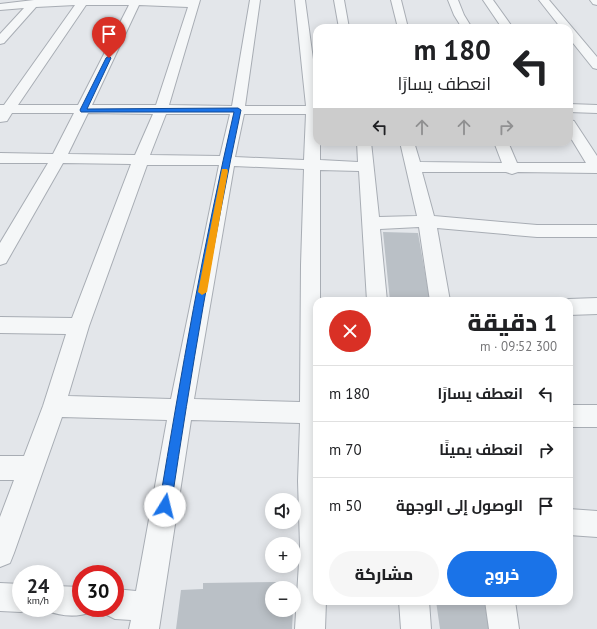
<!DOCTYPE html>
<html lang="ar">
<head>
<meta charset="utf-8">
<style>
  :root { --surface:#fff; --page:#f6f6f6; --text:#202124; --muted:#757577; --line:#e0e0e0; --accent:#1a73e8 }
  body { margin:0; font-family:"PT Sans",Cairo,sans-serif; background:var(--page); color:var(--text); direction:rtl; height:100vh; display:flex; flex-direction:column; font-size:15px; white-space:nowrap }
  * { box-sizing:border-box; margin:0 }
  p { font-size:13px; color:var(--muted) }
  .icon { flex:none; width:22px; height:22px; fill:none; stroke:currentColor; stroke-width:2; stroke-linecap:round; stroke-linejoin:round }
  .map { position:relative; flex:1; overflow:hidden; direction:ltr }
  .sheet { position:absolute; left:313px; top:297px; width:260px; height:308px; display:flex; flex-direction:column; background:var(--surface); border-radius:12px; box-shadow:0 2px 10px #0003; direction:rtl }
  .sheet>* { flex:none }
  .hud { position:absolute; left:313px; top:24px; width:260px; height:122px; border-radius:12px; box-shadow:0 2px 10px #0003; direction:rtl; background:#fff; color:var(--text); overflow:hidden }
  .controls { position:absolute; left:265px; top:493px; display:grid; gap:8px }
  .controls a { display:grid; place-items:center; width:36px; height:36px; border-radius:50%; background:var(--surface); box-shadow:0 2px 10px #0003; font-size:20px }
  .speed { position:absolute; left:12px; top:565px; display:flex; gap:8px; font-size:20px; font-weight:700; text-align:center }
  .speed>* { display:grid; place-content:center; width:52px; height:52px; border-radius:50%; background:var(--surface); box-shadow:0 2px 10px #0003; line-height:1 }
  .speed small { font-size:10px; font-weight:400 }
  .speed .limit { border:6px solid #d22; background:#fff; color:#111 }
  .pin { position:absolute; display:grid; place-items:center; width:34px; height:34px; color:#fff; margin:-41px -17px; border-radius:50% 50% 50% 0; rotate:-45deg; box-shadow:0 0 4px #0007 }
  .pin .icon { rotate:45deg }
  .me { position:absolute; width:44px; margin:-22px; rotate:9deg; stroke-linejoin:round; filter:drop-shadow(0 0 3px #0008) }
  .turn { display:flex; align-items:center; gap:14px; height:84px; padding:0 16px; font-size:18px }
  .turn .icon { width:52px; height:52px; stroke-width:2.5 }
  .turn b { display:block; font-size:28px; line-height:34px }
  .lanes { display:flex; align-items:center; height:38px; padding:0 16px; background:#0003; justify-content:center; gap:20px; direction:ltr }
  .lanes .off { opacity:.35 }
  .round { display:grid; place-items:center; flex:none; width:42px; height:42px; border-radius:21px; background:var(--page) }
  .summary { display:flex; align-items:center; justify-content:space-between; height:68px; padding:0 16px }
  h1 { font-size:24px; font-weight:800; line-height:30px }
  .primary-button { display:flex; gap:8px; margin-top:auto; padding:8px 16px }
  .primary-button a { flex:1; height:46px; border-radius:24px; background:var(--accent); color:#fff; font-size:16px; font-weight:800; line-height:46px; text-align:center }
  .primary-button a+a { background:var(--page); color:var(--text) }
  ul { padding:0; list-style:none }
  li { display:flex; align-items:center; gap:12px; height:56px; padding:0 16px; border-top:1px solid var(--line) }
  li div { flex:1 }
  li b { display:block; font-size:15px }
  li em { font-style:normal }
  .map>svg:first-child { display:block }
</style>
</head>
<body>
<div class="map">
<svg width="597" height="629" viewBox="0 0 597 629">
  <rect width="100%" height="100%" fill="#e3e6ea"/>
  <path fill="#bac0c6" d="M383 232 418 233 430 301H390Z
    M279 582V588H272V610H293L292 629H176L181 590 203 589V583Z
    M436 601H484L489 629H440Z"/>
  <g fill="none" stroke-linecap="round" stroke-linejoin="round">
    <g stroke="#a8adb4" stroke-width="2">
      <path id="minor" d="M34 0H200L169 105 232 106 250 0H260L245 106H306L295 0H305L317 89V142H320V160L358 162 357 142H371L379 217 417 216 400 142H414L420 162 502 163 494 142H508L517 163H586L569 135V120L574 121 597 156V173L518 172 512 174 506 172H422L434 216 537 225H597V237H537L437 228 450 301H430L419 227 380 229 387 301H367L359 171 320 170V301H317V601H326L325 629H295L300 546 298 481 300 423 191 420 159 629H129L131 620 115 619 105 614 102 608H115V589L136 591 167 420 62 417 14 553 10 563 0 567V517L14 480H0V456H24L43 406 66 334 0 333V317L72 318 131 164 63 163 6 263 0 265V243L48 163H0V153L53 154 74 113H12L7 121 0 122V105H4L75 5 36 7 4 43 0 44V34L24 8 0 10V4ZM86 5H129L78 105H18ZM139 5 188 7 156 105H92ZM88 113 153 114 135 155 68 154ZM166 114H230L220 156 150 155ZM244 114H306L304 160 235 157ZM147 165H219L171 399 68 396 89 326ZM234 166 304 169 301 265 300 402 194 399Z
        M334 0H344L349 28H339Z
        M391 0H401L408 28H398Z
        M448 0H458L464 15 472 28H462L454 15Z
        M483 0H493L513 28H502Z
        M539 0H549L597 57V69L593 68 569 38V28H561Z
        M590 0H597V5L593 4Z
        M569 104 597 105V113L569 112Z
        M597 298V314L569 315V301H563L569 299Z
        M569 405H597V427H569Z
        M569 509 597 511V537L569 535Z
        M0 583 21 584V608H31L21 612 0 611Z
        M55 586 81 587V608H93L91 612C76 618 60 616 45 610L44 608H55Z
        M399 601H429L431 629H401Z
        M485 601H515L519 629H489Z"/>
    </g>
    <use href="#minor" fill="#f5f7f8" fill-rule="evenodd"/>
  </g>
  <path fill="#1a73e8" stroke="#114b97" d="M109 56 111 58 87 109 238 108 241 110C213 241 191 373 171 506L169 510 165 512 161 510 159 506C181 374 204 242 234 112H81L80 110 106 58Z"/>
  <path fill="#f59e0b" d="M222 169H227L228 171 207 292 202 295 198 292Z"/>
</svg>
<div class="controls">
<a><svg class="icon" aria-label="sound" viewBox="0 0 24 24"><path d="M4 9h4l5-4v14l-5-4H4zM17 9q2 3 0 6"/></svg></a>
<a>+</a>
<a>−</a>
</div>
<div class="speed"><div>24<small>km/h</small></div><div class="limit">30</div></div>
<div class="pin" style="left:109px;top:58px;background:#d93025"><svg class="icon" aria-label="arrive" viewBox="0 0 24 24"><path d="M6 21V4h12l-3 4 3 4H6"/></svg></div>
<svg class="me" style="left:165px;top:506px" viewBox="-20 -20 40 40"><circle r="19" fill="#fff"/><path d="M0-13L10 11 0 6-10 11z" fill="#1a73e8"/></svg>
<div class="hud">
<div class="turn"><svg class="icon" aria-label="left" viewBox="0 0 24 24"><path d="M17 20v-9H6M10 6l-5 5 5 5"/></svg><div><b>180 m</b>انعطف يسارًا</div></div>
<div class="lanes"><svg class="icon" aria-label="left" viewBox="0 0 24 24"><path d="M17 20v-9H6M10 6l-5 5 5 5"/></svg><svg class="icon off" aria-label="ahead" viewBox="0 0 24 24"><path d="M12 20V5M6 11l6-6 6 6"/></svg><svg class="icon off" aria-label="ahead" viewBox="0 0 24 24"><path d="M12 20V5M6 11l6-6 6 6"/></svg><svg class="icon off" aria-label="right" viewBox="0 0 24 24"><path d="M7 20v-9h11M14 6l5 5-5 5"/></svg></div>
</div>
<section class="sheet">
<div class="summary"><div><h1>1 دقيقة</h1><p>300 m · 09:52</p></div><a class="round" style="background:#d93025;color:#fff"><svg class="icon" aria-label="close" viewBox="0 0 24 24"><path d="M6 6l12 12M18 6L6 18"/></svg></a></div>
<ul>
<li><svg class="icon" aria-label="left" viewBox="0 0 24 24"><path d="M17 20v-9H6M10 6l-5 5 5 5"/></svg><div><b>انعطف يسارًا</b></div><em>180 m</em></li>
<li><svg class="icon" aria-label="right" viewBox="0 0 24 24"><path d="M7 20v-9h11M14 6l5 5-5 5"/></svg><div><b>انعطف يمينًا</b></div><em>70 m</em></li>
<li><svg class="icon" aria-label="arrive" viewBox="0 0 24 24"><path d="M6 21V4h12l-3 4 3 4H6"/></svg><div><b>الوصول إلى الوجهة</b></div><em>50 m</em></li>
</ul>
<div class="primary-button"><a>خروج</a><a>مشاركة</a></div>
</section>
</div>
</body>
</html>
